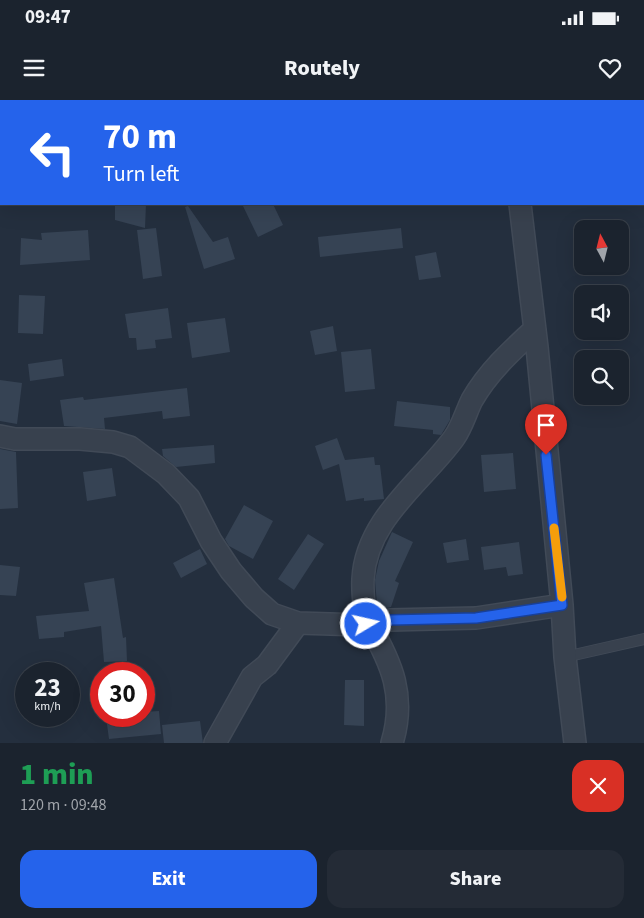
<!DOCTYPE html>
<html lang="en">
<head>
<meta charset="utf-8">
<style>
  :root { --surface:#1b232e; --page:#242b36; --text:#f1f3f6; --muted:#a0a4aa; --line:#39404a; --accent:#2563eb }
  body { margin:0; font-family:"Source Sans 3",sans-serif; background:var(--page); color:var(--text); height:100vh; display:flex; flex-direction:column; font-size:19px; white-space:nowrap }
  * { box-sizing:border-box; margin:0 }
  p { font-size:16px; color:var(--muted) }
  .icon { flex:none; width:28px; height:28px; fill:none; stroke:currentColor; stroke-width:2; stroke-linecap:round; stroke-linejoin:round }
  .map { position:relative; height:643px; overflow:hidden }
  .details { display:flex; flex-direction:column; background:var(--surface); flex:1 }
  .details>* { flex:none }
  .hud { position:absolute; left:0px; top:0px; width:645px; height:105px; box-shadow:0 5px 20px #0002,0 0 0 1px var(--line); background:#2563eb; color:#fff; overflow:hidden }
  .needle { width:32px; rotate:353deg }
  .controls { position:absolute; left:574px; top:120px; display:grid; gap:10px }
  .controls a { display:grid; place-items:center; width:55px; height:55px; border-radius:10px; background:var(--surface); box-shadow:0 5px 20px #0002,0 0 0 1px var(--line); font-size:25px }
  .speed { position:absolute; left:15px; top:562px; display:flex; gap:10px; font-size:25px; font-weight:700; text-align:center }
  .speed>* { display:grid; place-content:center; width:65px; height:65px; border-radius:50%; background:var(--surface); box-shadow:0 5px 20px #0002,0 0 0 1px var(--line); line-height:1 }
  .speed small { font-size:12px; font-weight:400 }
  .speed .limit { border:8px solid #d22; background:#fff; color:#111 }
  .pin { position:absolute; display:grid; place-items:center; width:42px; height:42px; color:#fff; margin:-51px -21px; border-radius:50% 50% 50% 0; rotate:-45deg; box-shadow:0 0 5px #0007 }
  .pin .icon { rotate:45deg }
  .me { position:absolute; width:55px; margin:-28px; rotate:81deg; stroke-linejoin:round; filter:drop-shadow(0 0 4px #0008) }
  .turn { display:flex; align-items:center; gap:18px; height:105px; padding:0 20px; font-size:22px }
  .turn .icon { width:65px; height:65px; stroke-width:2.5 }
  .turn b { display:block; font-size:35px; line-height:42px }
  .round { display:grid; place-items:center; flex:none; width:52px; height:52px; border-radius:15px; background:var(--page) }
  .headline { display:flex; align-items:center; justify-content:space-between; height:85px; padding:0 20px }
  h1 { font-size:30px; font-weight:800; line-height:38px; color:#1e9e55 }
  .primary-button { display:flex; gap:10px; margin-top:auto; padding:10px 20px }
  .primary-button a { flex:1; height:58px; border-radius:15px; background:var(--accent); color:#fff; font-size:20px; font-weight:800; line-height:58px; text-align:center }
  .primary-button a+a { background:var(--page); color:var(--text) }
  .status { display:flex; justify-content:space-between; align-items:center; height:35px; padding:0 25px; background:var(--surface); direction:ltr }
  .status svg { height:14px; fill:currentColor }
  header { display:flex; justify-content:space-between; align-items:center; height:65px; padding:0 20px; background:var(--surface); font-size:22px; font-weight:800 }
  .map>svg:first-child { display:block }
</style>
</head>
<body>
<div class="status"><b>09:47</b><svg viewBox="0 0 49 12"><path d="M0 12V9h3v3zM5 12V6h3v6zM10 12V3h3v9zM15 12V0h3v12zM26 1h20v11H26zM47 4h2v5h-2z"/></svg></div>
<header><svg class="icon" aria-label="menu" viewBox="0 0 24 24"><path d="M4 6h16M4 12h16M4 18h16"/></svg>Routely<svg class="icon" aria-label="heart" viewBox="0 0 24 24"><path d="M12 20l-8-8c-3-5 5-10 8-4 3-6 11-1 8 4z"/></svg></header>
<div class="map">
<svg width="644" height="643" viewBox="0 0 644 643">
  <rect width="100%" height="100%" fill="#242f3e"/>
  <path fill="#364354" d="M115 104H146L145 128 115 120Z
    M242 104H273L283 125 258 137Z
    M188 106 213 142 228 137 235 159 204 169 185 107Z
    M156 128 162 176 143 179 137 130Z
    M401 128 403 148 320 157 318 137Z
    M88 130 90 160 20 165 21 138 42 140 41 133Z
    M436 152 441 177 419 180 415 156Z
    M19 195 45 196 43 234 18 233Z
    M168 208 172 238 155 240 156 248 137 250 136 238H129L125 214Z
    M225 218 230 252 192 258 187 223Z
    M333 226 337 251 315 255 310 231Z
    M371 249 375 289 345 292 341 252Z
    M62 259 64 276 30 281 28 264Z
    M0 280 22 283 17 324 0 321Z
    M187 288 190 316 163 319 162 311 104 318 105 329 64 326 60 300 83 297 84 300Z
    M397 301 450 307V320L441 335 433 334V330L394 326Z
    M337 338 345 360 374 357 375 365H380L384 399 364 401V398L346 401 339 364 323 370 315 346Z
    M214 345 215 363 176 367 163 356 162 349Z
    M0 349 16 352 18 408 0 409Z
    M513 353 516 389 484 392 481 355Z
    M112 368 116 396 87 401 83 372Z
    M244 405 273 421 253 459 229 446 225 439Z
    M392 432 413 442 395 481 399 483 391 507 386 508 377 505 375 480 379 461Z
    M308 434 324 444 294 490 278 479Z
    M466 439 469 460 447 463 443 443Z
    M519 442 523 474 508 476 506 467 484 470 481 447Z
    M200 449 207 464 181 478 173 463Z
    M0 465 20 467 16 496 0 495Z
    M114 478 123 538 126 537 127 561 104 562 101 526 64 532V537L39 539 36 516 89 511 84 483Z
    M345 580H364V626L344 625Z
    M159 611 161 634 109 639 106 617 144 616V612Z
    M200 621 203 643H164L162 625Z"/>
  <g fill="none" stroke-linecap="round" stroke-linejoin="round">
    <g stroke="#414a57" stroke-width="12">
      <path id="service" d="M565 557 644 539"/>
    </g>
    <g stroke="#414a57" stroke-width="24">
      <path id="minor" d="M507 0V1
        M520 104 537 247 562 505 565 557 575 643
        M0 336 15 339H80L113 342 130 347 166 374 189 398 211 441 231 471 254 498 272 514 298 523 362 525 390 520 476 518 562 505
        M366 524C365 510 362 494 363 479 366 419 422 382 454 338 462 327 466 312 472 300 488 272 511 251 535 229
        M369 524C392 564 406 596 392 643
        M215 643 252 577 267 565 298 523"/>
    </g>
    <use href="#service" stroke="#38414e" stroke-width="10"/>
    <use href="#minor" stroke="#38414e" stroke-width="21"/>
  </g>
  <g fill="none" stroke-linecap="round" stroke-linejoin="round">
    <g stroke="#184099" stroke-width="12">
      <path id="route" d="M366 524 390 520 476 518 562 505 546 355"/>
    </g>
    <use href="#route" stroke="#2563eb" stroke-width="9"/>
    <path stroke="#f59e0b" stroke-width="9" d="M554 428 562 497"/>
  </g>
</svg>
<div class="controls">
<a><svg class="needle" viewBox="-14 -14 28 28"><path d="M0-13l5 13h-10z" fill="#e53935"/><path d="M0 13l5-13h-10z" fill="#a0a4aa"/></svg></a>
<a><svg class="icon" aria-label="sound" viewBox="0 0 24 24"><path d="M4 9h4l5-4v14l-5-4H4zM17 9q2 3 0 6"/></svg></a>
<a><svg class="icon" aria-label="search" viewBox="0 0 24 24"><circle cx="10" cy="10" r="6"/><path d="M15 15l6 6"/></svg></a>
</div>
<div class="speed"><div>23<small>km/h</small></div><div class="limit">30</div></div>
<div class="pin" style="left:546px;top:355px;background:#d93025"><svg class="icon" aria-label="arrive" viewBox="0 0 24 24"><path d="M6 21V4h12l-3 4 3 4H6"/></svg></div>
<svg class="me" style="left:366px;top:524px" viewBox="-20 -20 40 40"><circle r="17" fill="#2563eb" stroke="#fff" stroke-width="3"/><path d="M0-11L8 9 0 5-8 9z" fill="#fff"/></svg>
<div class="hud">
<div class="turn"><svg class="icon" aria-label="left" viewBox="0 0 24 24"><path d="M17 20v-9H6M10 6l-5 5 5 5"/></svg><div><b>70 m</b>Turn left</div></div>
</div>
</div>
<section class="details">
<div class="headline"><div><h1>1 min</h1><p>120 m · 09:48</p></div><a class="round" style="background:#d93025;color:#fff"><svg class="icon" aria-label="close" viewBox="0 0 24 24"><path d="M6 6l12 12M18 6L6 18"/></svg></a></div>
<div class="primary-button"><a>Exit</a><a>Share</a></div>
</section>
</body>
</html>
